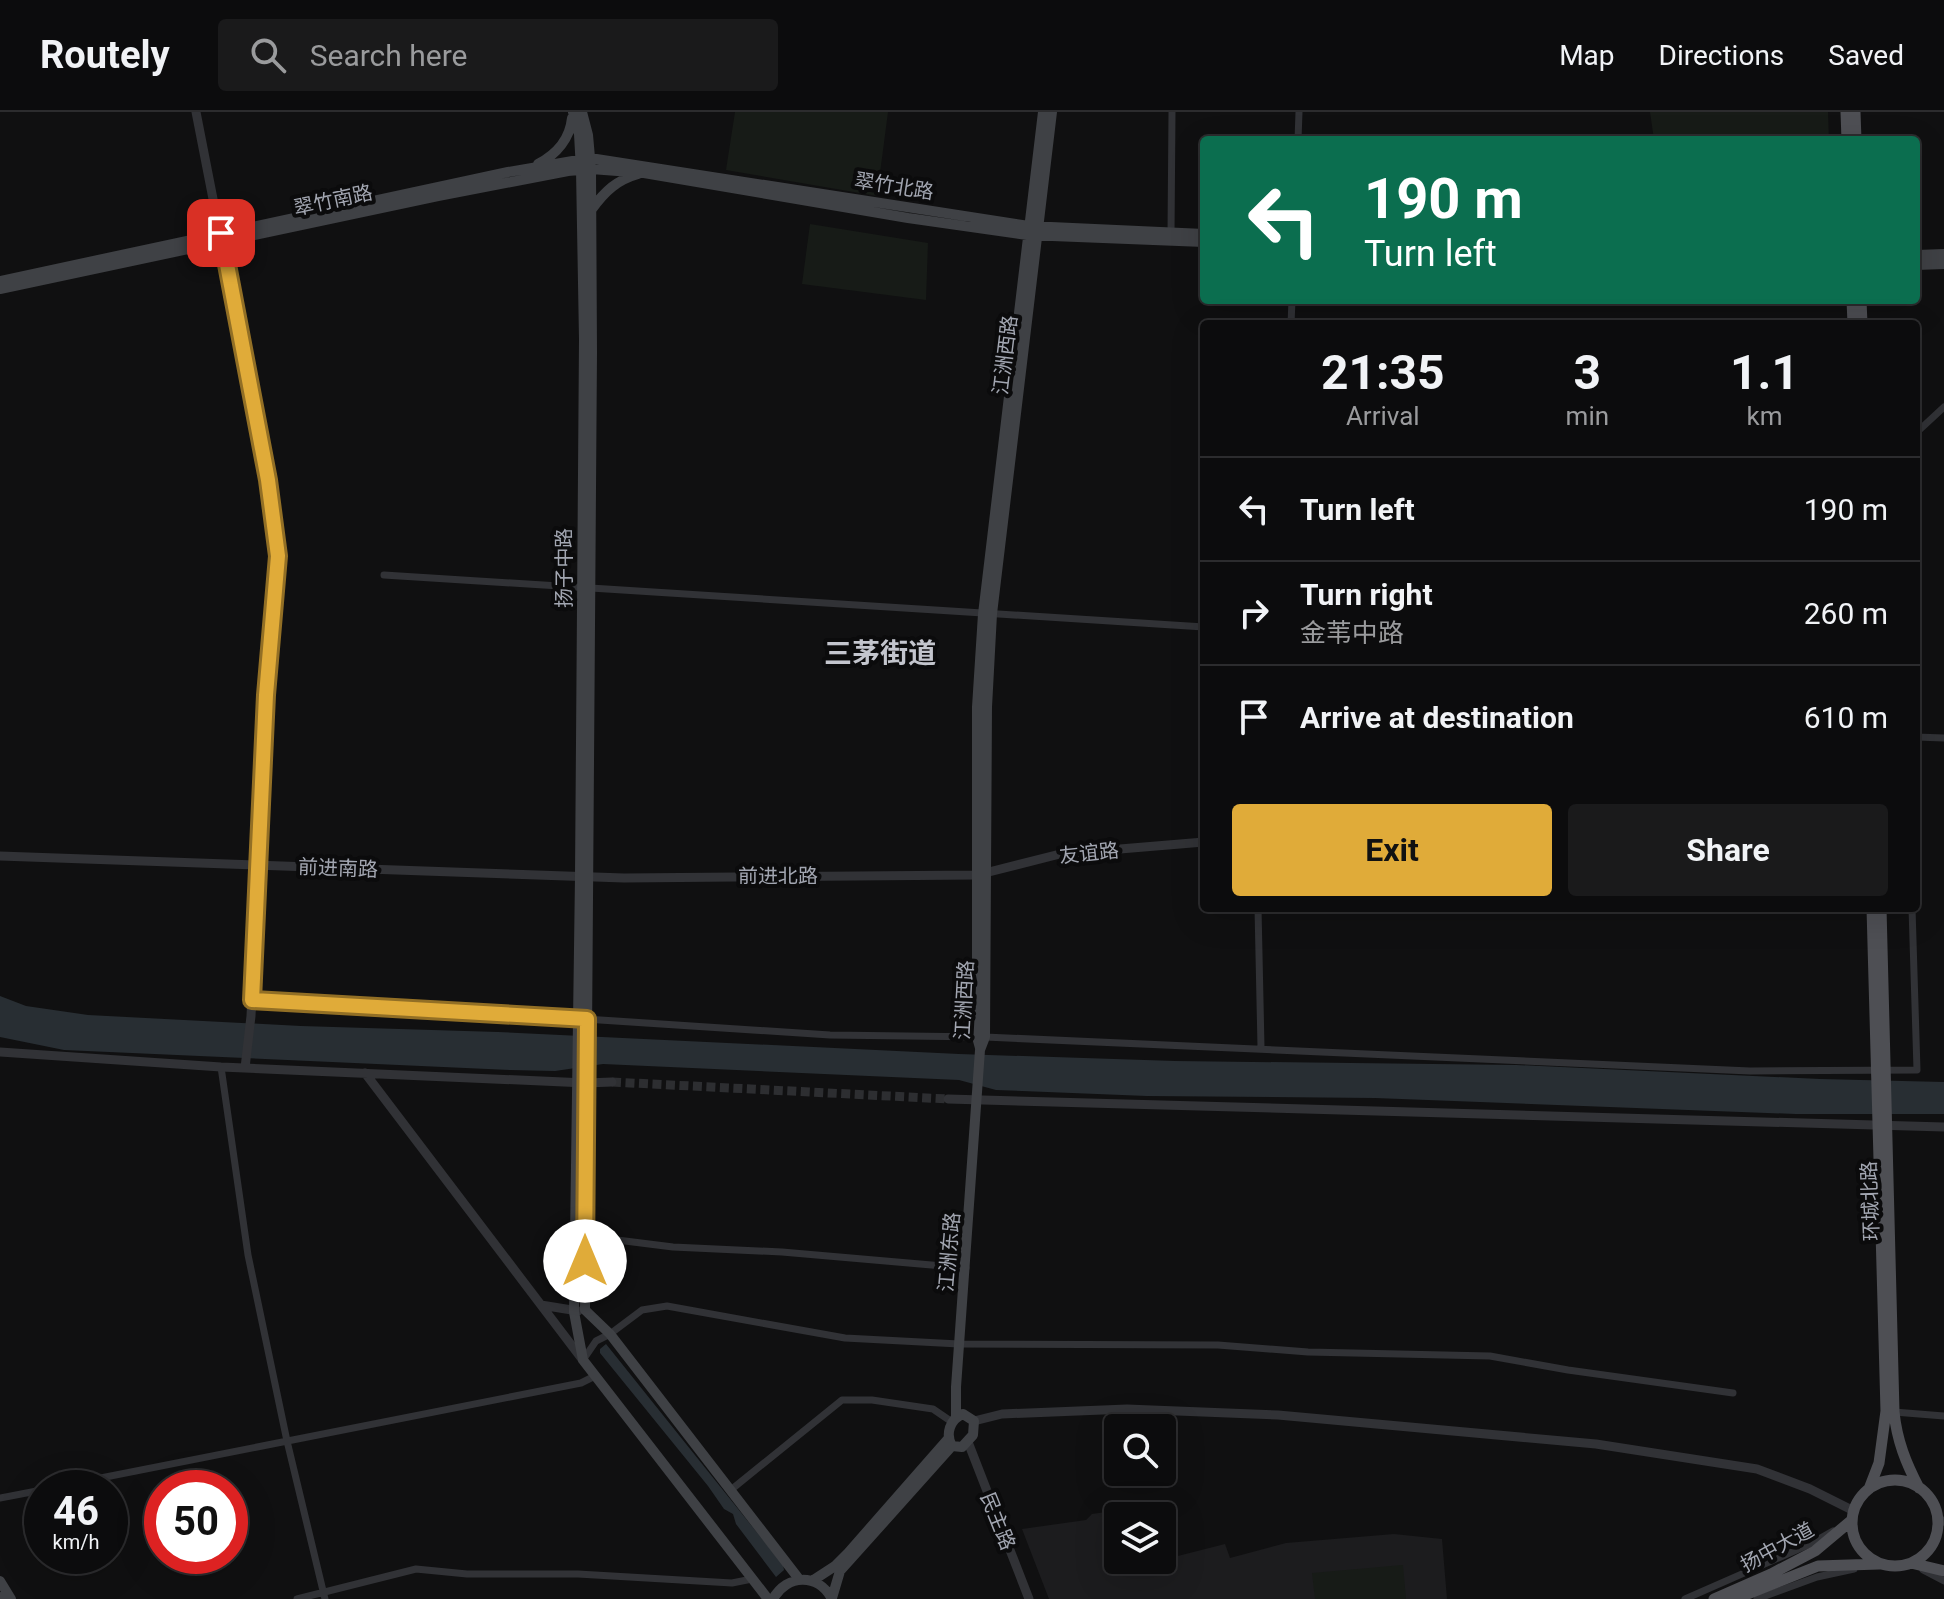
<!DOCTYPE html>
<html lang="en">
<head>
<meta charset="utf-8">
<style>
  :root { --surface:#0c0c0d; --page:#1a1a1b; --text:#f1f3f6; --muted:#9a9b9d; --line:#2c2c2e; --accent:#e0ab39 }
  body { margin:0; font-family:Roboto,"Noto Sans SC",sans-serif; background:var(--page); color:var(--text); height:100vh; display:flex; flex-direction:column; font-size:30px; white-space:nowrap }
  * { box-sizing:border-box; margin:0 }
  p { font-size:26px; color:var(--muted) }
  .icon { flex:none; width:44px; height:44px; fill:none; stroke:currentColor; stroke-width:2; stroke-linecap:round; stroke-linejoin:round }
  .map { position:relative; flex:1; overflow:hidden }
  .panel { position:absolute; left:1200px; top:208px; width:720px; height:592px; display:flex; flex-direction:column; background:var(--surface); border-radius:8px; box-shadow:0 8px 32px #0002,0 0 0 2px var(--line) }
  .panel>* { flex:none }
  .top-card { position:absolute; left:1200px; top:24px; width:720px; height:168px; border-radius:8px; box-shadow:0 8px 32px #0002,0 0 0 2px var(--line); background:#0b6e4f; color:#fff; overflow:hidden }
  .controls { position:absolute; left:1104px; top:1302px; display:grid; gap:16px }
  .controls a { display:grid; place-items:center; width:72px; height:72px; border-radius:8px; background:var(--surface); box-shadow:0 8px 32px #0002,0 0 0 2px var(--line); font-size:40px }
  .speed { position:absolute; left:24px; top:1358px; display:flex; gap:16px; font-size:40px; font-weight:700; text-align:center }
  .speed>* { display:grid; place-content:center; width:104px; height:104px; border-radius:50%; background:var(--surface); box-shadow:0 8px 32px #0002,0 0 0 2px var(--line); line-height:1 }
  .speed small { font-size:20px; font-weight:400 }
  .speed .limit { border:12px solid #d22; background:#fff; color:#111 }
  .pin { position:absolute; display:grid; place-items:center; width:68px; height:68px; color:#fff; margin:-34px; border-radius:16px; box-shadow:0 4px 12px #0006 }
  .me { position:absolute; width:88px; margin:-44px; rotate:0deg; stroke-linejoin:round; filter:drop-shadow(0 0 6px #0008) }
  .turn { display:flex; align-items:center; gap:28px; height:168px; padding:0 32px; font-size:36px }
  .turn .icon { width:104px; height:104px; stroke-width:2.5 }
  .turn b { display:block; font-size:56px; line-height:68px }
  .eta { display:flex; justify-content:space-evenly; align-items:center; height:136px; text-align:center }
  .eta b { font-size:48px; font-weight:700; line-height:56px }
  .action { display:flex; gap:16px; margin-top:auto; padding:16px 32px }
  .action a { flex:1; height:92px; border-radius:8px; background:var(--accent); color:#111; font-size:32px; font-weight:700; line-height:92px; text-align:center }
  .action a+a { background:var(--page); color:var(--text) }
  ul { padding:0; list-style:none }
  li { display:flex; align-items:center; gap:24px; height:104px; padding:0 32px; border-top:2px solid var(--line) }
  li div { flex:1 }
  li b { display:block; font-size:30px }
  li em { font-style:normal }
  header { display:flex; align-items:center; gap:48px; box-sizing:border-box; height:112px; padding:0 40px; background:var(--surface); border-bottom:2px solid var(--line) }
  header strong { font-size:38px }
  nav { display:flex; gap:44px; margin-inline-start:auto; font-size:28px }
  .search { width:560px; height:72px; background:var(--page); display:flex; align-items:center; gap:20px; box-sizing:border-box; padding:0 28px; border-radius:8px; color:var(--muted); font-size:30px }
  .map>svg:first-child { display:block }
</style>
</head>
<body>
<header>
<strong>Routely</strong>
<div class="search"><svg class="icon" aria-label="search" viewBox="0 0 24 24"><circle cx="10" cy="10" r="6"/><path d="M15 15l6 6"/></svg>Search here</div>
<nav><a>Map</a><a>Directions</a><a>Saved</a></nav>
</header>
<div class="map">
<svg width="1944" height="1487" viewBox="0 0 1944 1487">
  <rect width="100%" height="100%" fill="#101011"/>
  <path fill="#1c1c1e" d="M1134 1396 1144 1404H1118V1448H1162L1225 1432 1230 1446 1286 1431 1394 1422 1442 1427 1447 1487H1049L1022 1417 1086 1408 1092 1402Z"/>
  <path fill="#171b17" d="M735 0H888L877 84 726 58Z
    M1650 0H1828L1829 28H1654Z
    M810 112 928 131 926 188 802 172Z
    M1403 1453 1406 1487H1315L1312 1461Z"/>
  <path fill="#282e33" d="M0 884 26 894 88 903 301 914 498 920 959 942 1175 949 1516 953 1820 967 1944 970V1002H1796L1375 986 1147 984 996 978 959 968 603 952 555 959 510 958 64 938 0 925Z
    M606 1232 783 1453 784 1458 776 1465 736 1412 733 1402 724 1397 708 1374 600 1241V1237Z"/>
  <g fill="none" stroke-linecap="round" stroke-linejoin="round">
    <path stroke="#2d2e31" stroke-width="9" stroke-dasharray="9 4.5" stroke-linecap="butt" d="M612 970 948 987"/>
    <path stroke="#313236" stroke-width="7" d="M1298 28 1299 0
      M1171 122 1172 0
      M1291 212 1292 188
      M1916 321 1944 295
      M384 463 1204 515
      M1916 625 1944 626
      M1258 796 1261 935
      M252 888 418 896 830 923 985 925 1750 959 1917 958 1912 796
      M221 955 248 1143 287 1329 325 1487
      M585 1124 673 1135 782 1140 966 1156
      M583 1248 596 1229 610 1222 642 1198 667 1194 845 1226 959 1232 1218 1233 1308 1240 1490 1244 1568 1258 1733 1281
      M1894 1300 1944 1304
      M50 1376 581 1271 595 1264
      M732 1377 842 1288H872L933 1297 952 1310
      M0 1386 42 1378
      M1937 1403 1944 1410
      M1923 1458 1944 1469
      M297 1487 416 1457 467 1462H578L732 1471 752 1467
      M1685 1487 1810 1432 1833 1419
      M1757 1487 1817 1465 1854 1457"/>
    <path stroke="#313236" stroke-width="9" d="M196 0 268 368 278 444 266 583 251 904 245 956
      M0 744 624 766 977 763 1060 742 1204 730
      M0 940 221 955 586 971 612 970
      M365 961 541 1193 578 1199
      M948 987 1944 1015
      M541 1193 582 1247
      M974 1309 1002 1302 1127 1297 1278 1303 1596 1332 1757 1357 1810 1377 1854 1399
      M968 1330 1029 1487"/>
    <path stroke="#3f4145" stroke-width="10" d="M573 0 579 22 581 58 584 227 580 764 574 1200 583 1248 768 1487
      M582 0 588 23 591 57 592 240 585 1198 610 1222 799 1467
      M538 52C557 42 570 26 572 6
      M592 97C605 79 617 68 638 62
      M1916 143 1944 142
      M1916 153 1944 152
      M0 169 508 60 590 46 1029 114 1204 122
      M0 177 438 84 568 59 591 57 644 61 908 106 1027 123 1204 130
      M980 936 977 925V595L983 502 1043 0
      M963 1302 974 1309 973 1323 962 1335 952 1334C945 1322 950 1307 963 1302Z
      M956 1305V1275L980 938 985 925 987 595 992 502 1052 0
      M0 1469 11 1487
      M812 1469 835 1454 848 1441 948 1327
      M0 1485 1 1487
      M832 1486 840 1459 952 1334
      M773 1487C787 1462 818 1461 832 1487"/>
    <path stroke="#4e4f54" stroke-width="11" d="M1846 0 1847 28
      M1855 0 1856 28
      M1852 188 1853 212
      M1861 188 1862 212
      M1881 796 1894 1300C1897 1329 1906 1351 1919 1376
      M1852 1411a43 43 0 1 1 86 0a43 43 0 1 1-86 0Z
      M1869 1377 1879 1351 1886 1299 1872 796
      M1911 1451 1944 1459
      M1714 1487 1771 1462 1815 1439 1852 1408
      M1735 1487 1818 1454 1879 1452"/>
  </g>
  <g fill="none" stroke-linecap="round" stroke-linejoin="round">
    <g stroke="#926f25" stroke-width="20">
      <path id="route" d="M221 121 268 368 278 444 266 583 252 888 587 907 585 1149"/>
    </g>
    <use href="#route" stroke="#e0ab39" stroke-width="14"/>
  </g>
  <g text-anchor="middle" stroke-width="8" stroke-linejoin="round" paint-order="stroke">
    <g font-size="20" fill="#a2a6b1" stroke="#0b0b0c">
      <text transform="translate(894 74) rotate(9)" y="7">翠竹北路</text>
      <text transform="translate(333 88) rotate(-12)" y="7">翠竹南路</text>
      <text transform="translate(1005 243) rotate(-83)" y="7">江洲西路</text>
      <text transform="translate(564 456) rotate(-90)" y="7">扬子中路</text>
      <text transform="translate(1089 741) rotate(-6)" y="7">友谊路</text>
      <text transform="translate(338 756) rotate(2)" y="7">前进南路</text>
      <text x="778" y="771">前进北路</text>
      <text transform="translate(964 888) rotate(-87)" y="7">江洲西路</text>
      <text transform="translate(1870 1089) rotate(-92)" y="7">环城北路</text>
      <text transform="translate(949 1140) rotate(-85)" y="7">江洲东路</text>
      <text transform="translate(998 1409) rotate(68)" y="7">民主路</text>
      <text transform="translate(1777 1435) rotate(-29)" y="7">扬中大道</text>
    </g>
    <g font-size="28" font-weight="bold" fill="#c3c5cd" stroke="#0b0b0c">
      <text x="880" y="551">三茅街道</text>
    </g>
  </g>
</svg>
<div class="controls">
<a><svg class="icon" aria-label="search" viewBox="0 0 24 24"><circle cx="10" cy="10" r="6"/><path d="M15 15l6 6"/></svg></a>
<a><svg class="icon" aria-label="layers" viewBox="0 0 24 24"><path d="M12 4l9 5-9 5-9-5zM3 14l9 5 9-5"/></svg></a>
</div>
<div class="speed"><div>46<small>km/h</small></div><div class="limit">50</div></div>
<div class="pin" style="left:221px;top:121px;background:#d93025"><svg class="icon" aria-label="arrive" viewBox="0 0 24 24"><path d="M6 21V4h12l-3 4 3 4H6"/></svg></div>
<svg class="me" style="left:585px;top:1149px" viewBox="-20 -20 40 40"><circle r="19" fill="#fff"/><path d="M0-13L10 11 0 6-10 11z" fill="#e0ab39"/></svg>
<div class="top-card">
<div class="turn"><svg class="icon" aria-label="left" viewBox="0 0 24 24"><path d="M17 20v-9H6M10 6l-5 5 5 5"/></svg><div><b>190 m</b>Turn left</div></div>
</div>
<section class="panel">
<div class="eta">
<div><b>21:35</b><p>Arrival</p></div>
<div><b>3</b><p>min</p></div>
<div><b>1.1</b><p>km</p></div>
</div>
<ul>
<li><svg class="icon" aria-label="left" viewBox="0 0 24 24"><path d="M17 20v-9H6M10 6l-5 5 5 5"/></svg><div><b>Turn left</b></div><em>190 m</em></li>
<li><svg class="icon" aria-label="right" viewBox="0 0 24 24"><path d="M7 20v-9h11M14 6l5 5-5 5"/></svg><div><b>Turn right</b><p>金苇中路</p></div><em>260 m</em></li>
<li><svg class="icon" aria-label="arrive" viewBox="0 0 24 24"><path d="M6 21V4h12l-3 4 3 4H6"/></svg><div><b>Arrive at destination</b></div><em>610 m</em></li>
</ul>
<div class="action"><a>Exit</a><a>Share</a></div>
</section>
</div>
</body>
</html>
